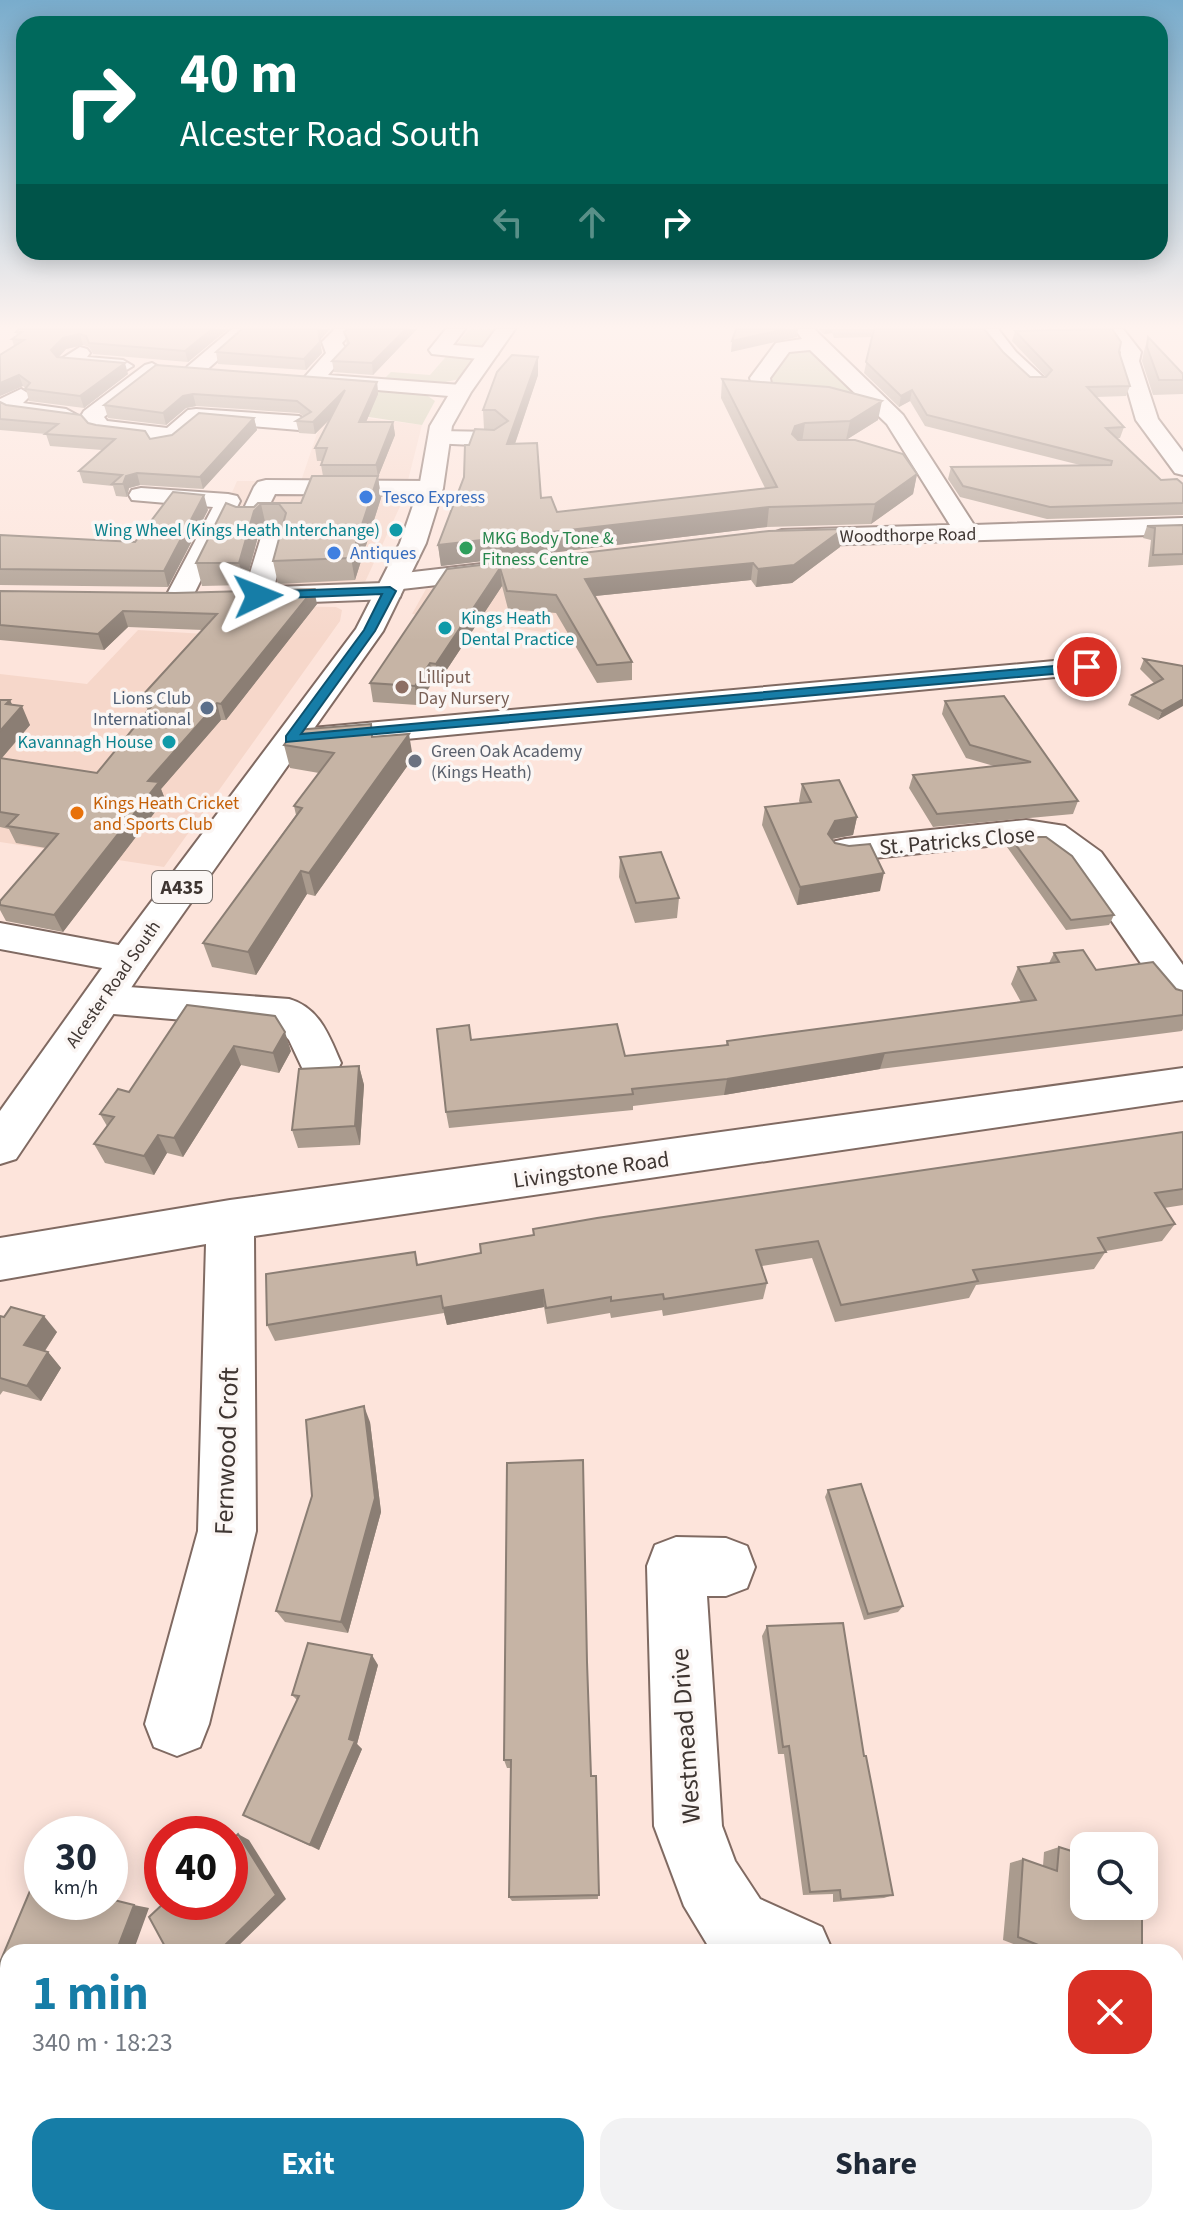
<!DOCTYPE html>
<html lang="en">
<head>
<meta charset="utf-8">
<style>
  :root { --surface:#fff; --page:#f2f2f3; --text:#1f2937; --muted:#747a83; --accent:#167da7 }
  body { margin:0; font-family:"Source Sans 3",sans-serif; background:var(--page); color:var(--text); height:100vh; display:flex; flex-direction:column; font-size:30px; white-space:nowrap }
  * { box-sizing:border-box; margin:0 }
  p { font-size:26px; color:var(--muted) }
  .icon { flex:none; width:44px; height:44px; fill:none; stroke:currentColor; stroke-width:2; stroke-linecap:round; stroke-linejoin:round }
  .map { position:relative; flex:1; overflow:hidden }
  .drawer { position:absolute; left:0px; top:1944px; width:1184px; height:282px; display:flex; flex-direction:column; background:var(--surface); border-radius:24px 24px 0 0; box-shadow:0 4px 20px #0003 }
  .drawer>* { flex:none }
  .hud { position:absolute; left:16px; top:16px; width:1152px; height:244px; border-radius:24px; box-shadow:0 4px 20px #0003; background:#00695c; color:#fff; overflow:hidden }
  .fabs { position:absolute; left:1070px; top:1832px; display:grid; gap:16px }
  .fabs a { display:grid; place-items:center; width:88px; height:88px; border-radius:16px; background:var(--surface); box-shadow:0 4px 20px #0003; font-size:40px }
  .speed { position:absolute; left:24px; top:1816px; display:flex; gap:16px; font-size:40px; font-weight:700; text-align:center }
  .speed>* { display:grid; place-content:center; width:104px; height:104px; border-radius:50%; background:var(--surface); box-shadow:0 4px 20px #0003; line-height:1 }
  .speed small { font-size:20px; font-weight:400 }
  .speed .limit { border:12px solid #d22; background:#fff; color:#111 }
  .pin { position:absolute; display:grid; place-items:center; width:68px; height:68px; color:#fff; margin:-34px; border:4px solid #fff; border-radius:50%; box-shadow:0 2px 8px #0007 }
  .me { position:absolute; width:88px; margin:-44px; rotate:88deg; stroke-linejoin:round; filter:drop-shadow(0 0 6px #0008) }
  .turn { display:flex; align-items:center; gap:28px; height:168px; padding:0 32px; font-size:36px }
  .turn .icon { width:104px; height:104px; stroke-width:2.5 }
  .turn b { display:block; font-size:56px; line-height:68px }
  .lanes { display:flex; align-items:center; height:76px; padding:0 32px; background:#0003; justify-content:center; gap:40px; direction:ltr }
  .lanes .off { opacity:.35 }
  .round { display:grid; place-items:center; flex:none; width:84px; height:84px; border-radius:24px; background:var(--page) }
  .headline { display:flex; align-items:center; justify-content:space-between; height:136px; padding:0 32px }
  h1 { font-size:48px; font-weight:700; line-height:60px; color:var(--accent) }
  .button { display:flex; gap:16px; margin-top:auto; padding:16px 32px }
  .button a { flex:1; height:92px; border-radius:24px; background:var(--accent); color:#fff; font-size:32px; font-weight:700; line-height:92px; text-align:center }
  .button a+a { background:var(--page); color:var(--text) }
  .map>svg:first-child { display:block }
</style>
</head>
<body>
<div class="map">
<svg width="1183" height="2225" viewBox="0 0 1183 2225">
  <rect width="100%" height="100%" fill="#fde4db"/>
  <path fill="#f6d7ca" d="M324 413 422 425 403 500 365 582 267 586 287 525H218L237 481H301Z
    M580 568 616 630 558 634 412 614 426 589Z
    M254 606 336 607 342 610 340 621 164 867 0 842V674L87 684 138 630 222 635Z"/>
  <path fill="#c3c7a6" d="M470 329H496L460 379 436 384 383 380 391 372 430 375Z
    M807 347 853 393 775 390 768 379 786 351Z
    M370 389 425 394 435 401 422 425 349 414Z"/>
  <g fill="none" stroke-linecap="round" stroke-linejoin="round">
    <g stroke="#806a62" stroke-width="4">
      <path id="minor" d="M232 329H253L202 374H188L185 370 188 366Z
        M335 329H355L342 343 348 352 328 375 461 385 471 391 461 397 305 384 302 380 326 353 322 342Z
        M446 329H465L453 345 488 348 498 354 488 360 432 354 429 350Z
        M795 329H814L903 415 974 525 1183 518V534L782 546 773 543 769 538 773 533 782 530 950 525 887 424 810 350 789 352 770 378 771 384 822 392 825 396 822 400 815 402 754 392 750 378 776 343 802 339Z
        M969 329H998L1016 352 1043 377 1046 381 1043 385H1029L1002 360 984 337Z
        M1104 329H1123L1141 352 1139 361 1158 419 1183 452V475L1175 473 1136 420 1119 361 1121 352Z
        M80 347 87 349 90 353 87 357 123 360 133 366 123 372 61 365 58 361Z
        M152 363 162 369 159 373 104 417 107 421 167 428 188 410 196 409 299 416 310 423 299 430 201 422C187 433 173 452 154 448L151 443 153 440 92 432 81 416 84 411 145 365Z
        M21 389 31 395 23 403 66 409 77 415 66 421 3 413 0 409V399Z
        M439 431 495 432 506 439 495 446 431 443 428 438 431 433Z
        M266 480 431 481 439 483 443 488 439 493 431 495 275 494 259 526H241L238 521 254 487 258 482Z
        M141 488 228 494 237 496 240 501 189 604 179 606 169 604 165 598 213 507 132 500 129 495 132 490Z
        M275 526 284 529 288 534 274 587 383 583 386 576 396 574 499 562 508 564 512 570 508 576 499 578 402 589 400 597 390 599 258 604 247 602 243 596 262 534 266 529Z
        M1087 658 1097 661 1102 667 1097 673 312 748 301 745 296 738 301 731 312 728Z
        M1026 820 1065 826 1101 852 1183 965V1008L1169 1004 1075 868 1043 844 1026 842 845 861 832 858 827 850 832 842 845 839Z
        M0 923 129 947 143 950 149 960 143 970 129 973 0 949Z
        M102 985 289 999C320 1008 329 1036 341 1063L335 1074 320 1079 305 1074 289 1040 278 1028 102 1013 88 1009 82 999 88 989Z
        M1183 1068V1100L254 1236 256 1531 209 1724 200 1747 177 1756 154 1747 145 1724 198 1531 206 1244 0 1280V1238L230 1200Z
        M676 1537 726 1538 747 1546 755 1567 747 1588 726 1596H707L722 1826 735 1861 760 1899 822 1927 833 1952H717L710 1949 684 1906 654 1826 647 1566 655 1545Z
        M1176 2055 1183 2057V2133L1176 2131Z"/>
    </g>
    <g stroke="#806a62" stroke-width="4">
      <path id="highway" d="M496 329H515L471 392 452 426 443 488 426 543 383 631 143 970 16 1159 0 1164V1111L115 950 356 629 400 543 419 488 430 426 451 391Z"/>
    </g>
    <use href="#minor" fill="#fff" fill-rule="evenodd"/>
    <use href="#highway" fill="#fff" fill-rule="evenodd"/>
  </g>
  <path fill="#aa9b8e" d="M19 329H228L188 362 93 354 89 347 83 345 66 349 59 357 128 374 84 408 29 401 26 389 23 386 0 396 14 346 12 339 17 336 16 332Z
    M330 329 320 340 322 353 306 370 218 364 216 352Z
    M347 329H417L373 375 334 372 332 361 347 345 344 332Z
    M818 329H984L1003 352 1030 377H1046L1012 341 1015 331 1119 352 1130 386 1126 396 1096 397 1124 427 1120 438H1117L1161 480 1183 484V515L1047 519 960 497 948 479 951 467 1080 465 925 426 910 401 899 407 864 373 872 337 834 338 832 333 824 334Z
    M1148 337 1183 374V394L1153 395 1142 361 1144 351Z
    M538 357V375L515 444 541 498 557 512 765 488 721 398 722 379 878 420 846 440 917 474 913 494 871 524 767 527 441 566 438 545 464 477 469 445 484 429 483 410Z
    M156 365 377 382 378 394 366 422H393L395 435 378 477 381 498 355 580 278 584 273 561 283 526H266L259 533 245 585 202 586 196 563 236 507H254L258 503H301L323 476 321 465 322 461H317L315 448 330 419 315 434 299 433 296 421 303 416 299 413 196 406 186 408 166 425 108 418 104 405Z
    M0 402 6 405 88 423 150 439 254 418 257 430 203 489 140 485 129 488 127 497 116 496 113 486 83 483 79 471 102 450 50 446 46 434 0 430Z
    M208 510 168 587 0 585V535L135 542Z
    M1183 525V565L1148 567 1151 540 1143 538 1147 526Z
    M840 547 792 583 756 587 751 580 595 596 632 662V680L597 683 556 613 508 609 502 586 438 683 433 682 417 705 373 702 370 683 447 569Z
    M0 591 317 604 226 720H221L161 789 165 799 63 932 6 921 0 910V901L46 848 16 843 9 829 0 827V700H10L12 705 30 725 2 758 97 773 148 711 142 696 203 630 128 627 104 650 0 640Z
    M1144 659 1183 666 1158 720 1128 705 1132 695 1154 683 1140 669Z
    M1004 696 1078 801 1073 814 933 827 909 788 913 775 994 766 966 758 942 714 945 701Z
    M373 737 413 758 315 896 307 894 256 975 212 967 203 943 296 815 294 806 319 773 290 768 284 745Z
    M802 784 857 817 853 835 832 839 880 891 797 905 762 825 765 807 800 803 799 801Z
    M1010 837 1114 915 1109 925 1066 930 1007 847Z
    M620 857 679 898 677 918 635 923 619 877Z
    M1054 953 1096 970 1183 991V1029L1182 1031 1151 1035 880 1069 724 1095 633 1106V1110L449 1128 446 1112 471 1040 625 1056 726 1045 727 1041 1021 1002 1011 984 1018 967 1049 963Z
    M187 1005 291 1051 279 1073 241 1065 183 1157 167 1153 154 1175 105 1163 94 1144 107 1126 100 1114 129 1092Z
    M359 1066 364 1085 360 1145 298 1148 292 1130Z
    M1183 1132V1205L1164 1208 1175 1224 1162 1241 1106 1251 1094 1269 976 1285 969 1298 835 1322 812 1258 762 1266 767 1283 763 1299 663 1316 662 1310 611 1318 610 1313 547 1324 544 1307 447 1325 444 1313 275 1341 267 1325 418 1265Z
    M0 1316 57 1332 45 1351 48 1352 61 1368 41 1401 3 1391 0 1395Z
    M370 1422 381 1512 348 1633 285 1622 276 1611Z
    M828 1490 903 1606 898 1612 864 1620 825 1497Z
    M767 1626 864 1756 893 1895 884 1898 833 1902V1894L803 1895 784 1754H778L762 1636Z
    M587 1662 591 1776H596L598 1899 512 1901 509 1897 511 1768H507L504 1760Z
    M378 1665 357 1744 362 1749 319 1850 243 1815 297 1700 292 1695Z
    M1059 1847 1084 1906 1142 1952H1035L1003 1940 1010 1863 1023 1859 1043 1866 1044 1852Z
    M897 2221 1089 2225H898Z"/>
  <path fill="#8b7e74" d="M212 329H228L188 362 185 351Z
    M318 329H330L320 340Z
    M406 329H417L373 375 372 363Z
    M786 329H798L797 337 731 352 732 341Z
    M825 329H833L832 333 824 334Z
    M80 334 83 345 66 349 55 361 51 350 63 338Z
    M320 342 322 353 306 370 304 359Z
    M538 357V375L508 464 507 444Z
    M125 363 128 374 84 408 80 396Z
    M19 375 23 386 0 396V383Z
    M377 382 378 394 361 434 359 422Z
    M345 390 347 402 315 434 313 422Z
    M912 390 910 401 899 407 901 396Z
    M193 394 196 406 186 408 166 425 163 413 183 396Z
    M882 401 878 420 846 440 850 421Z
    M254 418 257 430 203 489 200 477Z
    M393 422 395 435 378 477 381 498 355 580 351 558 378 477 376 465Z
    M805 423 802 442 789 454 792 434 795 426Z
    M137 473 140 485 129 488 127 497 123 484 126 476Z
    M917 474 913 494 871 524 875 504Z
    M204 495 208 510 168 587 164 571Z
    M261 504 266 526 259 533 245 585 239 563 254 511Z
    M769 507 767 527 441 566 438 545Z
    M843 529 840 547 792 583 756 587 758 569Z
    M753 563 751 580 585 597V579Z
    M500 568 502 586 438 683 436 664Z
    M314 589 317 604 226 720 221 704Z
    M123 611 128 627 104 650 98 634Z
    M430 663 433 682 417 705 415 686Z
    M1183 699V706L1158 720 1162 711Z
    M10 700 16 713 22 706 30 725 0 760V731L6 704Z
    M217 703 221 720 161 789 165 799 63 932 54 915 148 781Z
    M409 734 413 758 315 896 309 873Z
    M857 817 853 835 831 839 828 834 835 821Z
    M301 871 307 894 256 975 248 952Z
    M884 873 880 891 797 905 800 887Z
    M285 1032 291 1051 279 1073 273 1053Z
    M234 1046 241 1065 183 1157 174 1138Z
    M885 1053 880 1069 724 1095 727 1079Z
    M359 1066 364 1085 360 1145 355 1126Z
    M158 1135 167 1153 154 1175 144 1156Z
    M543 1290 544 1307 447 1325 443 1308Z
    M44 1316 57 1332 38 1361 24 1345Z
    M48 1352 61 1368 41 1401 27 1386Z
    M364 1406 370 1422 381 1512 348 1633 341 1622Z
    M372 1655 378 1665 357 1744 362 1749 319 1850 310 1845 349 1739Z
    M238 1834 249 1840 286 1899 232 1952H218Z
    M134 1905 149 1908 133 1952H116Z"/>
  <path fill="#c6b4a5" stroke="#8b7e74" stroke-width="2" d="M19 329H212L185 351 89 343 86 336 80 334 63 338 51 350 57 357 125 363 80 396 25 389 30 383 19 375 0 383V355L24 340 12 339 22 332H16Z
    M242 329H318L320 342 304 359 216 352Z
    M347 329H406L372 363 332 361 349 343 344 332Z
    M736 329H786L732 341Z
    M874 329H984L1003 352 1030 377H1046L1052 370 1015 331 1112 329 1121 342 1119 352 1130 386 1087 387 1124 427 1106 428 1161 480 1177 479 1183 484V503L1050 507 963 486 951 467 1111 465 1112 461 927 415 912 390 901 396 866 362Z
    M1148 337 1183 374V380H1159L1147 347Z
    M512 355 538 357 507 444 537 443 541 498 551 497 557 512 777 487 722 379 829 387 882 401 850 421 805 423 795 426 792 434 798 440H855L903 454 917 474 875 504 769 507 438 545 464 477 465 445H469L475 429 494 430 508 421 495 410H483L497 372Z
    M156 365 377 382 359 422H393L376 465H321L327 448H315L345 390 313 422 296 421 311 412 297 401 193 394 183 396 163 413 104 405Z
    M0 402 6 405 81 415 88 423 96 425 145 431 150 439 172 435 199 413 254 418 200 477 137 473 126 476 123 484H112L122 475 79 471 115 439 45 434 58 424 0 419Z
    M312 476H378L351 558 273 561 286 513 279 504H261L254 511 239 563H196L226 503 236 507H254L258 503H301Z
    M173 492 204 495 164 571 0 569V535L135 542Z
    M1183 525V554L1153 555 1155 528 1147 526Z
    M843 529 794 565 758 569 753 563 585 579 632 662 597 665 556 595 507 591 500 568 436 664 430 663 415 686 370 683 447 569 769 531Z
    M314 589 221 704 217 703 148 781 159 782 54 915 0 905V901L58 834 7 826 18 815 0 812V758L97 773 159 697 142 696 217 614 123 611 98 634 0 625V591L175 593Z
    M1144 659 1183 666V699L1162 711 1132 695 1163 679Z
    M1004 696 1078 801 937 814 913 775 1031 762 970 745 945 701Z
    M0 700H10L6 704 22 706 0 731Z
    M371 724 372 737 409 734 309 873 301 871 248 952 203 943 302 808 294 806 334 753 284 745 295 730Z
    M839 780 857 817 835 821 828 834 835 843 849 846 870 844 884 873 800 887 765 807 811 802 802 784Z
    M1010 837H1046L1072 856 1114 915 1071 920Z
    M661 852 679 898 636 903 620 857Z
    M1083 950 1096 970 1153 962 1176 989 1183 991V1015L885 1053 727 1079 632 1089 633 1094 446 1112 437 1029 469 1025 471 1040 617 1024 625 1056 728 1045 727 1041 1036 1000 1018 967 1059 962 1054 953Z
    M187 1005 275 1016 285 1032 273 1053 234 1046 174 1138 158 1135 144 1156 94 1144 114 1117 100 1114 118 1089 129 1092Z
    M359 1066 355 1126 292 1130 299 1069Z
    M1183 1132V1189L1155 1193 1175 1224 1098 1238 1106 1252 973 1270 978 1281 841 1305 818 1241 756 1250 767 1283 664 1299 663 1294 611 1301V1297L546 1308 543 1290 443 1308 441 1296 267 1325 266 1274 415 1252 417 1265 481 1253 480 1244 534 1235 533 1229 597 1218Z
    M11 1307 44 1316 24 1345 48 1352 27 1386 0 1378V1316L4 1317Z
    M364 1406 375 1498 341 1622 276 1611 312 1496 306 1420Z
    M583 1460 587 1662 591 1776H596L599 1895 509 1897 511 1760H504L507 1463Z
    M861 1484 903 1606 868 1614 828 1490Z
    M843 1623 864 1756H866L893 1895 841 1899 840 1890 810 1892 789 1746 783 1747 767 1626Z
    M308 1643 372 1655 349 1739 355 1741 310 1845 243 1815 299 1696 292 1695Z
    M238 1834 276 1895 218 1952H168L149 1917 165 1902H230V1842Z
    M1059 1847 1084 1855V1906H1142V1952H1056L1018 1937 1023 1859 1057 1871Z
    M35 1879 42 1881V1902H110V1899L134 1905 116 1952H8V1972L0 1970V1962Z
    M637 2218H831V2224L638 2225Z
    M843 2218H1088L1089 2225H909L908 2222Z"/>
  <linearGradient id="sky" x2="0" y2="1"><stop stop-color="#79accc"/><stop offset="0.51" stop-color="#fef3ef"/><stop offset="1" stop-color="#fef3ef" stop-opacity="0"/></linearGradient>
  <rect width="1183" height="641" fill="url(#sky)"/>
  <path fill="#167da7" stroke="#0e516d" stroke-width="2" d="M390 587 396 591 375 631 301 734 1087 663 1093 667 1087 671 286 742V736L364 630 382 594 258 599 252 596 258 592Z"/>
  <g fill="#3f7fe0" stroke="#fbf6f4" stroke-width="3">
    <circle cx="366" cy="497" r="8"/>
    <circle cx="334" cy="553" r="8"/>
  </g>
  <g fill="#0f9aa8" stroke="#fbf6f4" stroke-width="3">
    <circle cx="396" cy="530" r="8"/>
    <circle cx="445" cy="628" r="8"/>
    <circle cx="169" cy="742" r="8"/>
  </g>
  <circle fill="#2e9e5b" stroke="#fbf6f4" stroke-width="3" cx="466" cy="548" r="8"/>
  <circle fill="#8d6e63" stroke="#fbf6f4" stroke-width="3" cx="402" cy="687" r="8"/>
  <circle fill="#5c6f8a" stroke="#fbf6f4" stroke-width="3" cx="207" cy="708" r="8"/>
  <circle fill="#6b7280" stroke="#fbf6f4" stroke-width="3" cx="415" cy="761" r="8"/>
  <circle fill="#e8710a" stroke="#fbf6f4" stroke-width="3" cx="77" cy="813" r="8"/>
  <g text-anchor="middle" stroke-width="7" stroke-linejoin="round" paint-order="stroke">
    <g font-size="18" fill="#366cbe" stroke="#fbf6f4" text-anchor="start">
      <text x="382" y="503">Tesco Express</text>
      <text x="350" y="559">Antiques</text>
    </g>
    <g font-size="18" fill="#0d838f" stroke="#fbf6f4" text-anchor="end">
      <text x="380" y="536">Wing Wheel (Kings Heath Interchange)</text>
      <text x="461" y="624" text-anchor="start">Kings Heath<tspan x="461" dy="21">Dental Practice</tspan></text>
      <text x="153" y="748">Kavannagh House</text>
    </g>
    <g font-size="18" fill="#3f3632" stroke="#fbf6f4">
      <text transform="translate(908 535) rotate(-1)" y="6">Woodthorpe Road</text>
      <text transform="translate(113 984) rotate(-55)" y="6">Alcester Road South</text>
    </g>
    <g font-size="18" fill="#27864d" stroke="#fbf6f4" text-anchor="start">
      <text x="482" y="544">MKG Body Tone &amp;<tspan x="482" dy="21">Fitness Centre</tspan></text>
    </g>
    <g font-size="18" fill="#785e54" stroke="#fbf6f4" text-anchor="start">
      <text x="418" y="683">Lilliput<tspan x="418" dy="21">Day Nursery</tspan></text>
    </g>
    <g font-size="18" fill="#4e5e75" stroke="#fbf6f4" text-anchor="end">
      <text x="191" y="704">Lions Club<tspan x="191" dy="21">International</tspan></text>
    </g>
    <g font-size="18" fill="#5b616d" stroke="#fbf6f4" text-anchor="start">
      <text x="431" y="757">Green Oak Academy<tspan x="431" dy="21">(Kings Heath)</tspan></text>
    </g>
    <g font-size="18" fill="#c56008" stroke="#fbf6f4" text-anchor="start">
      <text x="93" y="809">Kings Heath Cricket<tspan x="93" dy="21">and Sports Club</tspan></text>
    </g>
    <rect fill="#fbf6f4" stroke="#77706c" stroke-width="2" x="152" y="871" width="60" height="32" rx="6"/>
    <g font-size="20" font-weight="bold" fill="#3f3632">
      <text x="182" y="894">A435</text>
    </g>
    <g font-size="22" fill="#3f3632" stroke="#fbf6f4">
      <text transform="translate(957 840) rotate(-5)" y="8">St. Patricks Close</text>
      <text transform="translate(591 1169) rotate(-8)" y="8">Livingstone Road</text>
    </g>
    <g font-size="26" fill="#3f3632" stroke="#fbf6f4">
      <text transform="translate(226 1451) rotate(-88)" y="9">Fernwood Croft</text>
      <text transform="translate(685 1736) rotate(-94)" y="9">Westmead Drive</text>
    </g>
  </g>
</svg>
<div class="fabs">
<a><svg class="icon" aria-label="search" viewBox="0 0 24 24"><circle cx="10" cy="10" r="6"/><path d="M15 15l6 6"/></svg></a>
</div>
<div class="speed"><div>30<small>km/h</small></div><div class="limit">40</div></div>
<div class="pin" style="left:1087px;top:667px;background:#d93025"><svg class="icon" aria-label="arrive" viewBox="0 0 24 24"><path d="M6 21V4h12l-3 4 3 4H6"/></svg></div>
<svg class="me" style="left:258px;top:596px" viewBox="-20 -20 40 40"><path d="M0-17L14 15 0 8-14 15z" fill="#167da7" stroke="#fff" stroke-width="4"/></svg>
<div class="hud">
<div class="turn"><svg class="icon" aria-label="right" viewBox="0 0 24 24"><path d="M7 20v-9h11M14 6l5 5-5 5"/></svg><div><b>40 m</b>Alcester Road South</div></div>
<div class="lanes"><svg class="icon off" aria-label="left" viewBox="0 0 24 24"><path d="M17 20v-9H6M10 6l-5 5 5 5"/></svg><svg class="icon off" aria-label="ahead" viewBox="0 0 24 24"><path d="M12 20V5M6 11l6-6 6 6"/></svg><svg class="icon" aria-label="right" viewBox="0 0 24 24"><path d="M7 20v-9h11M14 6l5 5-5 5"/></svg></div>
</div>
<section class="drawer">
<div class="headline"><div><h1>1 min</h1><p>340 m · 18:23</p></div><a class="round" style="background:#d93025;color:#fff"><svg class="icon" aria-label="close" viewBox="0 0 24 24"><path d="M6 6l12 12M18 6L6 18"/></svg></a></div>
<div class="button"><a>Exit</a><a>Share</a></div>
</section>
</div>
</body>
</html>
